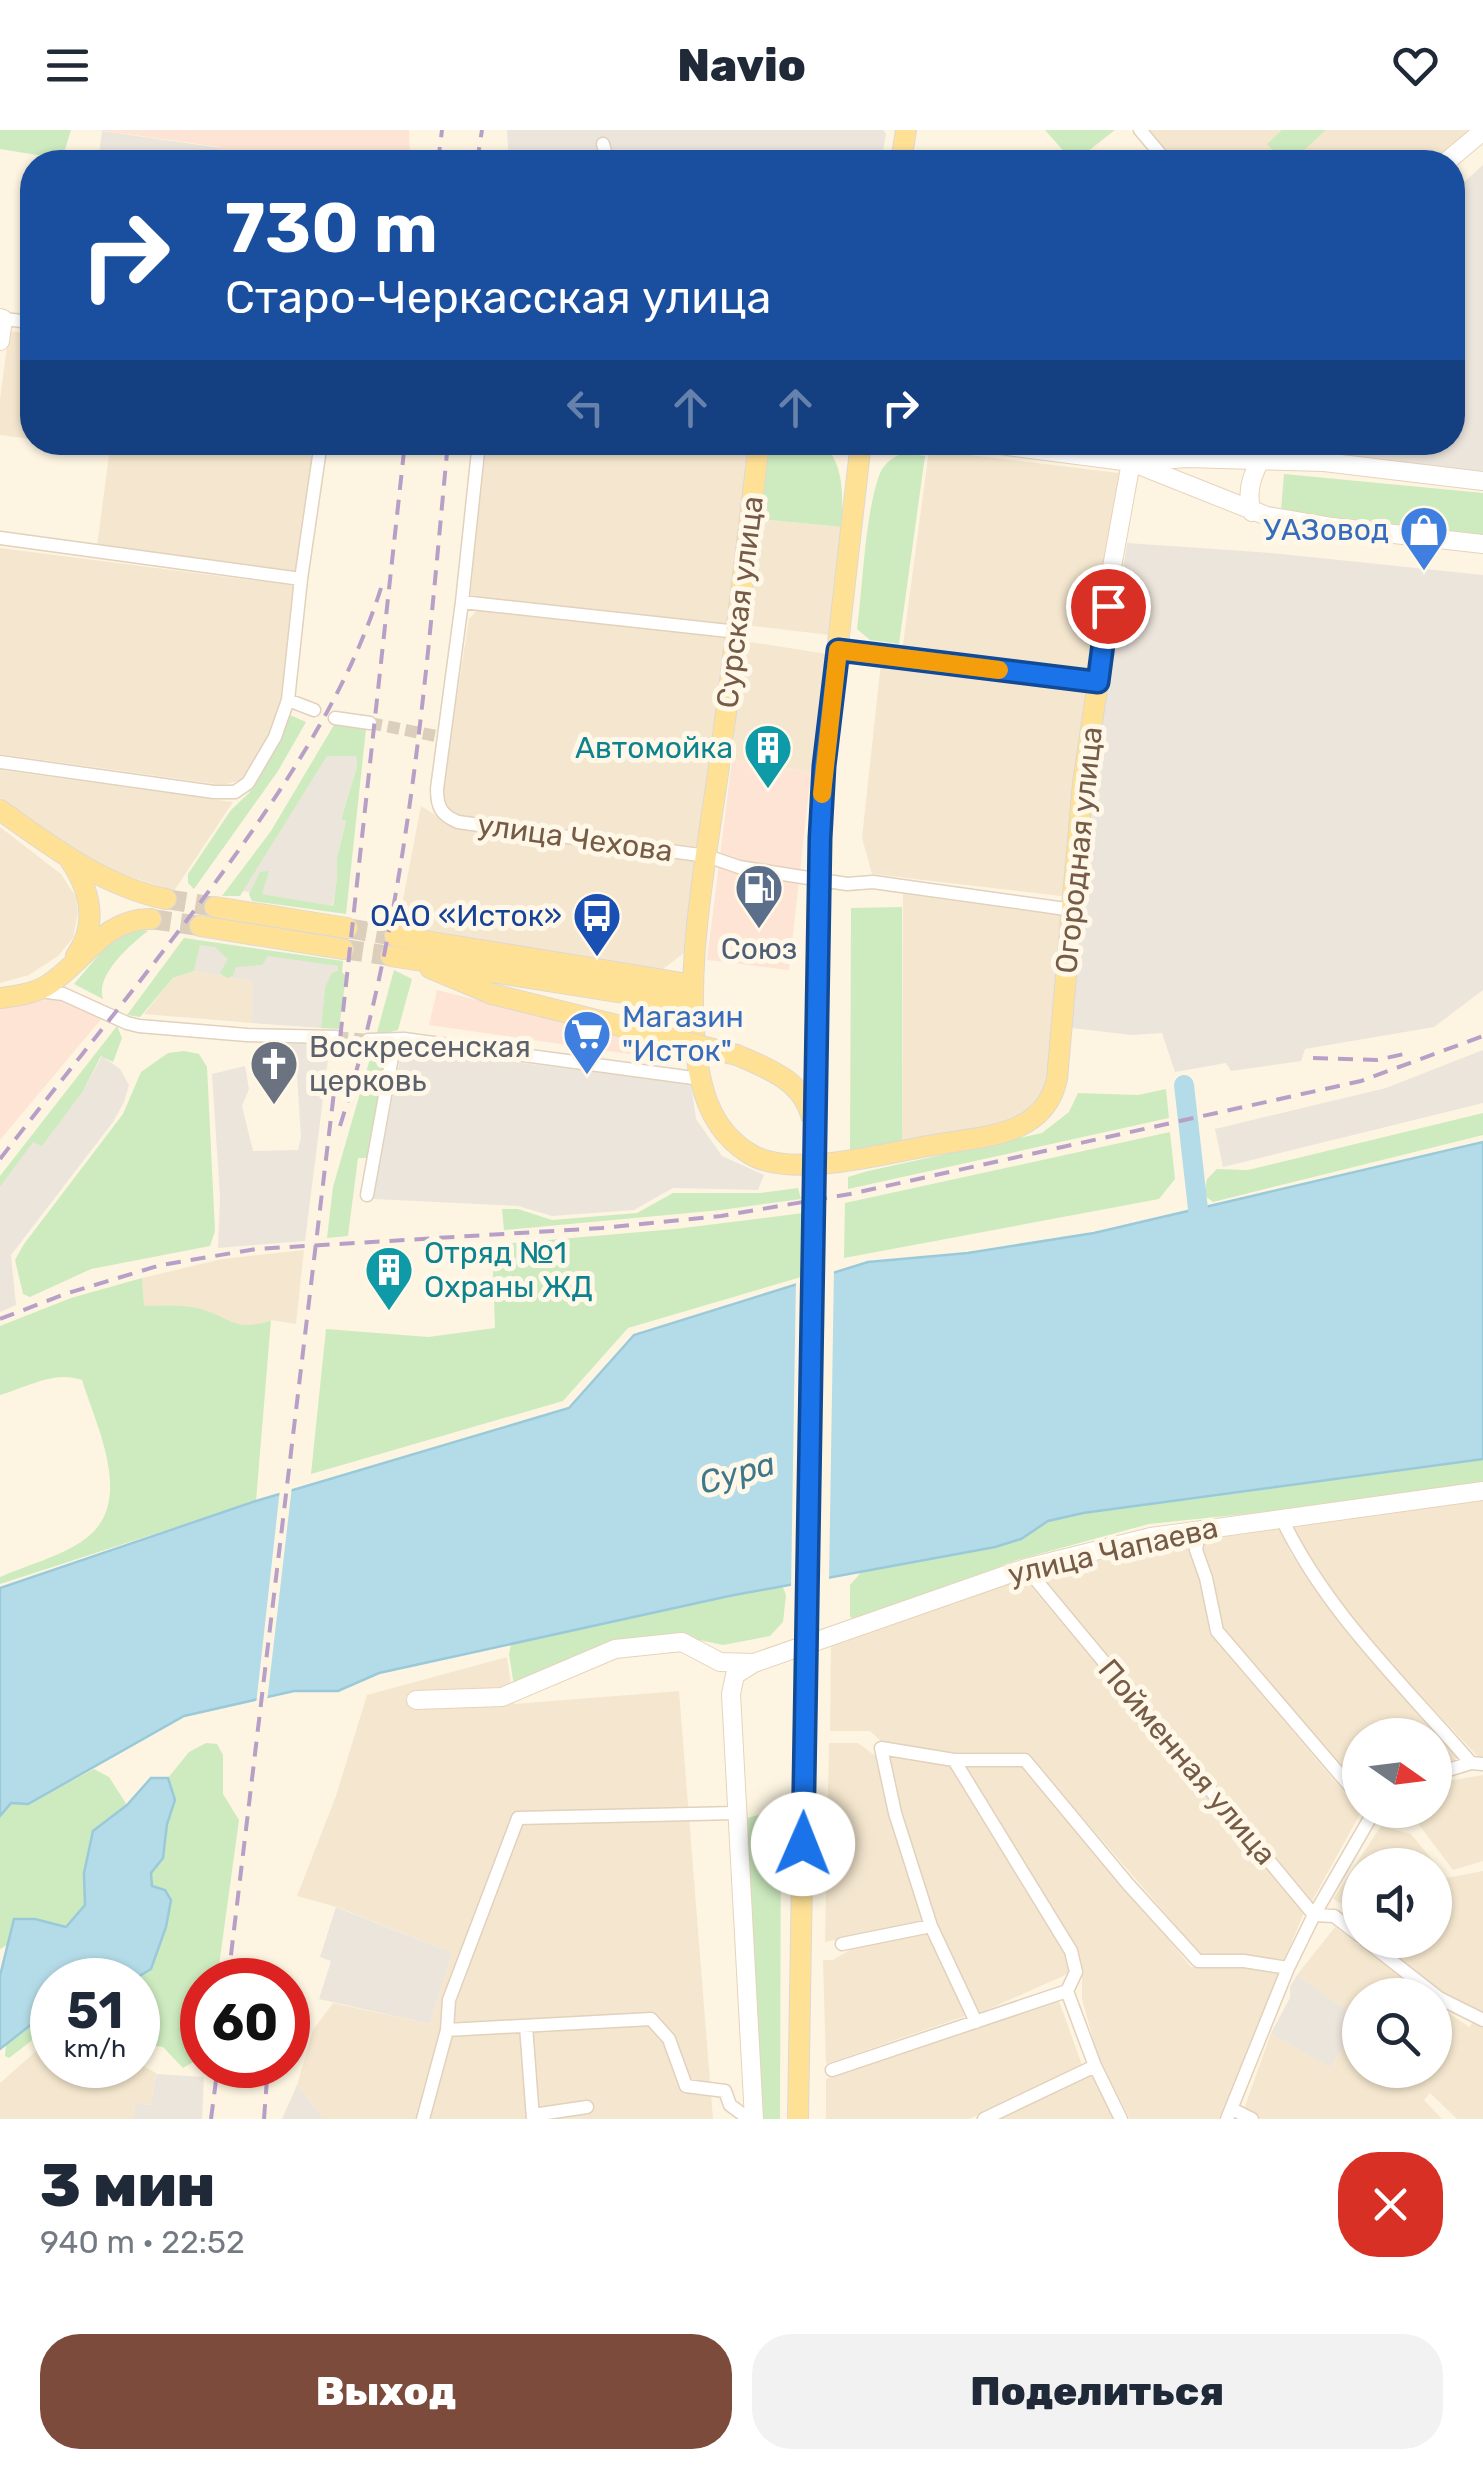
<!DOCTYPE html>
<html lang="ru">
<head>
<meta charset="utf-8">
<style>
  :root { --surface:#fff; --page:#f2f2f3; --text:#1f2937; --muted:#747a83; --accent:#7c4b3b }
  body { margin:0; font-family:Rubik,sans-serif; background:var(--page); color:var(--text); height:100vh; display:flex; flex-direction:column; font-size:38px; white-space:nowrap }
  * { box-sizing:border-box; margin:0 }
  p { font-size:32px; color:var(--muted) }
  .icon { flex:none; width:55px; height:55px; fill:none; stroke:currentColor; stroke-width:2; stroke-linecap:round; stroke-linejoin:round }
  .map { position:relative; height:1989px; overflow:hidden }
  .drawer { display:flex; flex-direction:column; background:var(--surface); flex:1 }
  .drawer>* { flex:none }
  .banner { position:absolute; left:20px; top:20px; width:1445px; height:305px; border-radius:40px; box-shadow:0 2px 8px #0004; background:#1a4fa0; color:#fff; overflow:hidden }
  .needle { width:65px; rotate:104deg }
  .controls { position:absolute; left:1342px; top:1588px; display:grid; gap:20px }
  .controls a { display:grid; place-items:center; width:110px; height:110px; border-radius:50%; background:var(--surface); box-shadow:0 2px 8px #0004; font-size:50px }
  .speed { position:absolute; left:30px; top:1828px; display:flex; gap:20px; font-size:50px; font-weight:700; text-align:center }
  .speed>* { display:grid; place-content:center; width:130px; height:130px; border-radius:50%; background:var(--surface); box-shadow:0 2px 8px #0004; line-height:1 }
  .speed small { font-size:25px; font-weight:400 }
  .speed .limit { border:15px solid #d22; background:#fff; color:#111 }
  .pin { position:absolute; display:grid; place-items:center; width:85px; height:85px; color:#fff; margin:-42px; border:5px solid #fff; border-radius:50%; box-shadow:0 2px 10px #0007 }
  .me { position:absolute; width:110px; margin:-55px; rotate:1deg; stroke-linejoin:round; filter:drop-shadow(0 0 8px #0008) }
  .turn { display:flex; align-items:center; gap:35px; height:210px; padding:0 40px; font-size:45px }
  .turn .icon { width:130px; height:130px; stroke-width:2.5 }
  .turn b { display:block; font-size:70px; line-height:85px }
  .lanes { display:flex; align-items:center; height:95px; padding:0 40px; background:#0003; justify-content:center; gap:50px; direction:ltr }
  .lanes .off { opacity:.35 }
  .round { display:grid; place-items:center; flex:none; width:105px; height:105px; border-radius:40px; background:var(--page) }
  .overview { display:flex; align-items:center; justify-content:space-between; height:170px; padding:0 40px }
  h1 { font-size:60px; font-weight:800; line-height:75px }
  .button { display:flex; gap:20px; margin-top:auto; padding:20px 40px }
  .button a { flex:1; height:115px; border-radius:40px; background:var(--accent); color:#fff; font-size:40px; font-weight:800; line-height:115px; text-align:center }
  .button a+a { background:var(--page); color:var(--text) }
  header { display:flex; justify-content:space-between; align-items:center; height:130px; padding:0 40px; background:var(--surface); font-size:45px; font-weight:800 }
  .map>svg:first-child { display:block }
</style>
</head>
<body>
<header><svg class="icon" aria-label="menu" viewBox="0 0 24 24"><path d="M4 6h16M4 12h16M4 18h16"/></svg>Navio<svg class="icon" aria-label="heart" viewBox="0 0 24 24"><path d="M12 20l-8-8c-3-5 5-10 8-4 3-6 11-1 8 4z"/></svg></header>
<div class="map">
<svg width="1483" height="1989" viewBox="0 0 1483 1989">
  <rect width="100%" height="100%" fill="#fdf5e1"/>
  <path fill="#f5e7cf" d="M1144 0H1474L1437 32H1172Z
    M9 201 32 204V309L0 305V269Z
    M67 313H316L300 444 97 416 110 318Z
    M485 313H750L728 495 470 469Z
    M929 320 1119 343 1094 546 902 522Z
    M760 389 842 397 829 505 745 495Z
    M0 418 298 456 283 573 268 608 242 650 223 655 0 624Z
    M477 480 727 506 699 717 458 686 444 677 442 662 469 489Z
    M744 511 827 524 811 642 732 629Z
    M881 532 1093 556 1069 767 872 744 862 708Z
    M0 640 233 672 174 761 110 740 79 724 0 668Z
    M421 676 454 697 698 731 689 812 684 823 663 839 644 840 398 795Z
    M0 697 61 744 76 767 78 783 73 808 58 826 29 845 0 853Z
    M903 764 1066 786 1046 962 1019 990 902 1012Z
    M194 841 253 851 252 893 144 884 173 848Z
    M304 1120 296 1194 271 1190 255 1196H238L202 1180 143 1176 142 1148 222 1129Z
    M1483 1367V1626L1479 1628 1359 1499 1302 1420 1293 1398 1299 1389Z
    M1279 1399 1291 1424 1350 1507 1459 1628 1435 1637V1605H1360V1660L1222 1498 1201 1420 1203 1410Z
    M1193 1404 1210 1504 1361 1682 1312 1771 1036 1441Z
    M1023 1447 1305 1780 1285 1829 1201 1825 1028 1624 930 1622 883 1613 870 1601H830L831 1514Z
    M507 1527 514 1574 679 1561 713 1989H324L297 1955 313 1900 333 1873 430 1894 452 1823 340 1778 297 1766 336 1666 367 1565Z
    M829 1613H858L877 1627 925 1792 825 1812Z
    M889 1626 952 1637 1065 1822 1070 1843 980 1883 934 1791 901 1685Z
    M959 1633 1026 1636 1191 1837 1260 1838 1280 1845 1219 1989H1130L1098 1927 1082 1869V1842Z
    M1483 1645V1731L1453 1740 1408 1680H1435V1653Z
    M1381 1696 1411 1704 1447 1748 1483 1741V1885L1445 1864 1375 1810H1435V1735H1360V1791L1356 1782 1333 1769Z
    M1335 1797 1423 1865H1360V1940H1435V1873L1469 1897 1474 1891 1483 1895V1989H1457L1430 1963 1424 1970 1442 1989H1262L1244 1979 1271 1903 1330 1938 1360 1889 1297 1845Z
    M929 1804 968 1885 826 1934 823 1830H833L858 1815Z
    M1059 1871 1082 1935 969 1989H826V1949Z
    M52 1907V1935L138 1933 156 1943 151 1975 135 1973 134 1989H0V1953Z
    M1091 1942 1113 1989H995Z"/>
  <path fill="#fee4d4" d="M97 0H409L410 32H218L220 17Z
    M732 629 811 642 789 840 707 830Z
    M437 860 677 920V931L429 895Z
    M41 867 58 868 103 887 0 1010V878Z"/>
  <path fill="#ece5dc" d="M507 0H883L886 4 881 32H509Z
    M102 1 221 18 218 32H98Z
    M1483 35V342L1334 328 1299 319V312H1452L1453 62Z
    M1127 413 1272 423 1483 445V860L1434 897 1305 919 1301 931 1231 941 1226 933 1175 942 1162 903 1132 905 1072 898 1091 661Z
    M350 625 356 626 357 637 341 688 346 690 337 727 338 750 332 776 243 761 327 626Z
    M200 814 339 836 338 842 325 857 321 898 252 893 253 851 194 841Z
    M330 913 305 1111 218 1118 220 1068 212 944 245 936 249 959 242 976 253 1021 298 1020 301 1007 297 945H260L261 914Z
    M402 918 691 954 696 989 722 1026 764 1045 758 1060 673 1058 634 1080 552 1086 518 1076 373 1069Z
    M1483 920V973L1223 1037 1215 999 1386 958Z
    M102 926 120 939 129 955 124 972 113 992 11 1125 16 1175 0 1182V1057L33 1011 42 1015 83 961Z
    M336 1777 452 1823 430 1894 319 1869 331 1831 320 1827Z
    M1297 1845 1360 1889 1330 1938 1271 1903 1290 1868V1857Z
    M156 1944 204 1947 202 1989H134L135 1973 151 1975Z
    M297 1955 324 1989H282Z"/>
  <path fill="#cdebbf" d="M0 0H71L62 29 0 19Z
    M1045 0H1115L1078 29 1067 25Z
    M1282 0H1326L1291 32H1284L1267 14Z
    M775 313 822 312C846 337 842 366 842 397L760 389 768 324Z
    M905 323 925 326 899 514 870 510 857 499C863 457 865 378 881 341 886 332 895 325 905 323Z
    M1284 344 1483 363V411L1281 380Z
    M290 585 306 592 278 641 194 759 188 753V744L231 680 249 663Z
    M334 595 366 599 346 784 252 771 249 764 260 742 269 741 262 764 333 776 337 750V727L346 691 341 689 357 637 356 626H327L240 766H222L271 701Z
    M902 777V1012L850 1022 851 778Z
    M137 799 148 801C130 815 95 845 103 869L74 854 109 813Z
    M184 808 343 831 342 842 346 846 339 899 321 898 325 857 332 843 338 841V836L268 826 262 835 236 837 233 846 227 848 220 843 228 829 215 817 200 815 194 841 173 848 140 887 127 885Z
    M394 840 412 849 398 900 376 906Z
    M117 896 122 908 113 932 101 926 83 961 42 1016 33 1012 0 1057V1046Z
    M373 918 384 924 388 938 367 1028H358L348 1106 327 1108 333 1057Z
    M184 921 199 924 207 937 215 1101 210 1116 91 1139 30 1167 23 1164 15 1130 24 1114 123 984 141 942 168 923Z
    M1166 959 1169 988 848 1059V1047L868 1041 1042 1003 1069 982 1078 963 1138 965Z
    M1483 983V1005L1213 1072 1204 1065 1207 1049 1217 1039 1248 1040Z
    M1170 1002 1175 1049 1159 1069 844 1128 845 1073Z
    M798 1058 801 1069 721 1080 504 1100 502 1079H518L552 1090 637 1083 673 1063H761Z
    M803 1083 801 1147 628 1198 563 1271 311 1344 326 1199 428 1207 495 1198 492 1115 675 1099Z
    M142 1148 144 1176C162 1176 183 1174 201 1179 231 1188 237 1203 271 1190L256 1371 0 1454V1447C25 1436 64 1425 85 1409 136 1372 96 1296 82 1250 54 1240 28 1257 0 1265V1196L71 1168Z
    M1483 1329V1352L1284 1380 1149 1394 1017 1430 858 1490 850 1487V1455L863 1440 995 1417 1021 1409 1048 1391 1083 1383Z
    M782 1455 786 1465 783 1492 770 1506 723 1515 685 1507 514 1556 509 1524 511 1514Z
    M206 1613 217 1614 223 1625V1664L239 1690 217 1850H202V1927L183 1938 163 1917 138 1913V1850H133C160 1833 165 1801 171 1770L165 1760 152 1756 151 1743 163 1728 167 1694 175 1670 168 1648 189 1622Z
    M94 1639 109 1647 127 1675 93 1701 84 1742 85 1775 66 1797 35 1789 15 1790 9 1814 0 1819V1686L11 1673 28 1674Z
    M781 1679 780 1989H759L742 1696 747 1688Z
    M52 1878V1895L9 1928 5 1926 6 1915Z"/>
  <path fill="#b4dce8" stroke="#9acada" stroke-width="2.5" d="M1483 1012V1329L1083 1383 1048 1391 1021 1409 995 1417 729 1466 379 1543 338 1561H294L184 1586 28 1674 11 1673 0 1686V1458L256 1371 569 1278 634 1205 868 1132 968 1123 1094 1103Z
    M151 1648H168L175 1670 167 1694 163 1728 151 1743 152 1756 165 1760 171 1770 166 1797 151 1839 133 1850 107 1847 96 1850H52V1878L0 1919V1846L14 1789H35L66 1797 85 1775 84 1743 93 1701 127 1675Z"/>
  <path fill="#fdf5e1" d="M834 1137 829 1452 791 1459 796 1149Z
    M292 1356 267 1572 256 1575 280 1359Z"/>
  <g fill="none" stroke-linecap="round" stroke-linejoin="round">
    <path stroke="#b4dce8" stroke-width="20" d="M1184 955 1198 1079 1206 1105"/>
    <path stroke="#dbceba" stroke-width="12" stroke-dasharray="12 6" stroke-linecap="butt" d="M370 593 436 606
      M336 907 368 910"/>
    <path stroke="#dbceba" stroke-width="20" stroke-dasharray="20 10" stroke-linecap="butt" d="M166 769 215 777
      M151 789 200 796
      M347 798 395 806
      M343 819 391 826"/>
    <g stroke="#e2d1bc" stroke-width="15">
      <path id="street" d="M1140 0 1167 32
        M603 14 608 32
        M3 189 32 192
        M479 312 462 472 437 659C437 677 441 685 458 692L707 726 739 737 802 747 847 754 873 752 1073 780
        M1152 312 1161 329
        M0 408 301 449
        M462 472 738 502
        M288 570 314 580
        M335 588 370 593
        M0 632 214 662H235L248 653 275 607 288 570 301 449 321 312
        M40 861 63 864 127 893 139 896 247 905 336 907
        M368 910 404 909 701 949
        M367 1065 394 916 402 910
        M1281 1387C1325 1481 1404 1555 1471 1633
        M1200 1398 1196 1420 1206 1448 1217 1501 1360 1668
        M1026 1438 1314 1785 1334 1786 1360 1806
        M954 1630 1071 1821 1076 1842 1067 1861
        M1435 1644 1471 1633 1483 1634
        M1365 1810 1439 1868 1483 1890
        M842 1814 931 1796
        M1067 1861 1095 1936 1121 1989
        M976 1892 931 1796 895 1683 881 1618 954 1630H1025L1128 1754 1198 1831H1244L1288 1838
        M526 1896 533 1989
        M447 1900 651 1889 669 1909 686 1956 725 1961 730 1975 749 1989
        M832 1940 1067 1861
        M1232 1979 1252 1989
        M533 1985 587 1977
        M423 1989 447 1900 449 1870 518 1688 736 1683
        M984 1989 1095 1936
        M1227 1989 1288 1838 1314 1785 1373 1683 1378 1680"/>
    </g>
    <g stroke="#e7d3ba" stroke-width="20">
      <path id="secondary" d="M1446 32 1483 1
        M0 188 3 189 0 211
        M977 312 1131 332 1187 328 1324 332 1483 351
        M1136 334 1267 386 1332 397 1483 414
        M1252 382C1246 364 1251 346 1261 329
        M1098 552 1112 437 1131 332
        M416 1570 502 1567 615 1519 682 1512 720 1532 754 1533
        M754 1989 731 1564 735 1545 754 1533 1026 1438 1151 1407 1483 1361"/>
    </g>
    <g stroke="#ded8d3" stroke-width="22">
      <path id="primary" d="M901 32 906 0
        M759 312C746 423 733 533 718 643 705 736 680 859 701 951 708 982 722 1007 750 1024 791 1049 882 1024 928 1016 979 1006 1044 1009 1057 949L1083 653 1098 552 838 519
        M0 680C52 717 103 756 166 769
        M819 708 824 636 861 312
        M70 730C90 760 99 794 76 826
        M215 777 347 798
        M200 796 343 819
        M395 806 682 853 693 863
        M391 826 674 871H685L693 863
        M430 838 492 864
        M0 868C16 866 32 864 46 856 83 834 103 788 151 789"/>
    </g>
    <use href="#street" stroke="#fff" stroke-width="12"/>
    <use href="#secondary" stroke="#fff" stroke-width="18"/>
    <use href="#primary" stroke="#ffe196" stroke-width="20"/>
    <path stroke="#b89fc7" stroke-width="4" stroke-dasharray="15 10" stroke-linecap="butt" d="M438 32 442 0
      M477 32 482 0
      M1313 928 1377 930 1404 924
      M340 996C410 776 426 542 448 312
      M0 1029C74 933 151 840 223 742 286 655 348 562 381 458
      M0 1189 65 1164 161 1135 256 1119 602 1098 721 1086 850 1064 1361 951 1483 906
      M228 1850 337 937 405 312
      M211 1989 218 1935
      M264 1989 268 1935"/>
    <g stroke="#ded8d3" stroke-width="22" stroke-linecap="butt">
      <path id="primary-bridge" d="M492 864 737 925C769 939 804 951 812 989
        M798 1989 819 708"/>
    </g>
    <use href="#primary-bridge" stroke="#ffe196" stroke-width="20"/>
  </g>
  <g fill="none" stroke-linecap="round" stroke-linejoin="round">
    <g stroke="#114b97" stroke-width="25">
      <path id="route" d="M803 1714 820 708 824 636 838 520 1098 552 1108 476"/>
    </g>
    <use href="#route" stroke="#1a73e8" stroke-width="18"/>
    <path stroke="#f59e0b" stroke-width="18" d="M822 664 838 520 999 540"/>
  </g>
  <defs>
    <g id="shop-pin" transform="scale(2.5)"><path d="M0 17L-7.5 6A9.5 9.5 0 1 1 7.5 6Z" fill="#3f7fe0" stroke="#fff8e8"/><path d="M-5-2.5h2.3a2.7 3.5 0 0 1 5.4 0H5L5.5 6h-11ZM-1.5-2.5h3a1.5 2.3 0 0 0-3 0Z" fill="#fff"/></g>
    <g id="building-pin" transform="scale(2.5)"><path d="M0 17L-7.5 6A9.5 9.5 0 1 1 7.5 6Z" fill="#0f9aa8" stroke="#fff8e8"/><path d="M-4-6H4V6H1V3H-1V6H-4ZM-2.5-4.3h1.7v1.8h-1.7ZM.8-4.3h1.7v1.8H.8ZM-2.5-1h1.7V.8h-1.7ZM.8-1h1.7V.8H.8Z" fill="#fff"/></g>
    <g id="fuel-pin" transform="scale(2.5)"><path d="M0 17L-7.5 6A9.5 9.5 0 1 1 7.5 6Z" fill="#5c6f8a" stroke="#fff8e8"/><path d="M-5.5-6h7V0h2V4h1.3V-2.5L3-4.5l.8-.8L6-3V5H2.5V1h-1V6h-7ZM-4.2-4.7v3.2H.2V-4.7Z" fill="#fff"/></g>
    <g id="bus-pin" transform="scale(2.5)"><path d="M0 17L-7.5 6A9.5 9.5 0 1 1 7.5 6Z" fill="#1a4fb4" stroke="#fff8e8"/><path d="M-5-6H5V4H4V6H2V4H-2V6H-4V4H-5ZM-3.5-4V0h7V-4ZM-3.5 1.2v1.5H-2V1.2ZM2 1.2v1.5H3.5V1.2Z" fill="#fff"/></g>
    <g id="supermarket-pin" transform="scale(2.5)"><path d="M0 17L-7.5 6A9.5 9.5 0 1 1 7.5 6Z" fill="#3f7fe0" stroke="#fff8e8"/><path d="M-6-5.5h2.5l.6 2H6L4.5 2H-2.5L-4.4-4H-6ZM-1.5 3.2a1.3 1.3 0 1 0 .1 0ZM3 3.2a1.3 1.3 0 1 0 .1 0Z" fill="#fff"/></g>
    <g id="church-pin" transform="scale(2.5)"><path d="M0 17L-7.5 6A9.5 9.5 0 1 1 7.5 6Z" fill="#6b7280" stroke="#fff8e8"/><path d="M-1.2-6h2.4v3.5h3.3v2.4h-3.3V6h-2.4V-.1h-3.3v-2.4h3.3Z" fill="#fff"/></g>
  </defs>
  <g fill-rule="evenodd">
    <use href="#shop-pin" x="1424" y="400"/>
    <use href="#building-pin" x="768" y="618"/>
    <use href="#fuel-pin" x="759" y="758"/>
    <use href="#bus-pin" x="597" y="786"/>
    <use href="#supermarket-pin" x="587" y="904"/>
    <use href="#church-pin" x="274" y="934"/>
    <use href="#building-pin" x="389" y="1140"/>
  </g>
  <g text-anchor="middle" stroke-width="10" stroke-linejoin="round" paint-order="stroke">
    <g font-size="30" fill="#366cbe" stroke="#fff8e8" text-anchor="end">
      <text x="1389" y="410">УАЗовод</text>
      <text x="622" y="897" text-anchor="start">Магазин<tspan x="622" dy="34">"Исток"</tspan></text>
    </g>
    <g font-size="30" fill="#765b46" stroke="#fff8e8">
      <text transform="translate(740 472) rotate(-83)" y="10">Сурская улица</text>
      <text transform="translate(575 708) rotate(8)" y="10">улица Чехова</text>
      <text transform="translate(1079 720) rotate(-84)" y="10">Огородная улица</text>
      <text transform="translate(1113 1421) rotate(-13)" y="10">улица Чапаева</text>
      <text transform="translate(1187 1632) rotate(50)" y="10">Пойменная улица</text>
    </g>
    <g font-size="30" fill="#0d838f" stroke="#fff8e8" text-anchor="end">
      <text x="733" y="628">Автомойка</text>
      <text x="424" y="1133" text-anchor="start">Отряд №1<tspan x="424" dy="34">Охраны ЖД</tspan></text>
    </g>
    <g font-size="30" fill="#164399" stroke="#fff8e8" text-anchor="end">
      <text x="562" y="796">ОАО «Исток»</text>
    </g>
    <g font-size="30" fill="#4e5e75" stroke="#fff8e8">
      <text x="759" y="829">Союз</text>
    </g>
    <g font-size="30" fill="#5b616d" stroke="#fff8e8" text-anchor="start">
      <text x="309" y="927">Воскресенская<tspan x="309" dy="34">церковь</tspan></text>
    </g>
    <g font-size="32" font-style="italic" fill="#3f778b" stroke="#fff8e8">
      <text transform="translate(737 1343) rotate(-16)" y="11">Сура</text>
    </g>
  </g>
</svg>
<div class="controls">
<a><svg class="needle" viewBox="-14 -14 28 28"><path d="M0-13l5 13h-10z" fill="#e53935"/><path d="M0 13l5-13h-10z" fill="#747a83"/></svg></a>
<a><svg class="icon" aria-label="sound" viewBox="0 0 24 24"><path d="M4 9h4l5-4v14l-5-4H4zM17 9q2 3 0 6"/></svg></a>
<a><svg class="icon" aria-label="search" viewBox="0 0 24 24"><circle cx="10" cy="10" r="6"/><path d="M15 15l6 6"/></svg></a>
</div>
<div class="speed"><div>51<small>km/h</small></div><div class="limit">60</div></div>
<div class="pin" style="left:1108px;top:476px;background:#d93025"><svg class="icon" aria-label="arrive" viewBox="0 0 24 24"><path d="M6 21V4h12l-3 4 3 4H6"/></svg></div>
<svg class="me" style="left:803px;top:1714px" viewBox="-20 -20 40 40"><circle r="19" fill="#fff"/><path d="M0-13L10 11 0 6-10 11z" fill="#1a73e8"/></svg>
<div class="banner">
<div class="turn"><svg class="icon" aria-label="right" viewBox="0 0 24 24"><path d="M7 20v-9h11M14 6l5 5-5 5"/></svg><div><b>730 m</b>Старо-Черкасская улица</div></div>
<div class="lanes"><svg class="icon off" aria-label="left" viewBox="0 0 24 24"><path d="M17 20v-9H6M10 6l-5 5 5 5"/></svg><svg class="icon off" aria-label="ahead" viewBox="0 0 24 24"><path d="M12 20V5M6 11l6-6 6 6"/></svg><svg class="icon off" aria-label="ahead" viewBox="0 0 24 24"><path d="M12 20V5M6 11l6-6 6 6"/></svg><svg class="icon" aria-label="right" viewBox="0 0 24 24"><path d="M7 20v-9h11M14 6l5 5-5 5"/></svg></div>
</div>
</div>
<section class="drawer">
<div class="overview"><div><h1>3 мин</h1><p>940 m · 22:52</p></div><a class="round" style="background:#d93025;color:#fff"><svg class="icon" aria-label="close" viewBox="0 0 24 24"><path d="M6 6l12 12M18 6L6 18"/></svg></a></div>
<div class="button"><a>Выход</a><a>Поделиться</a></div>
</section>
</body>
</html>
